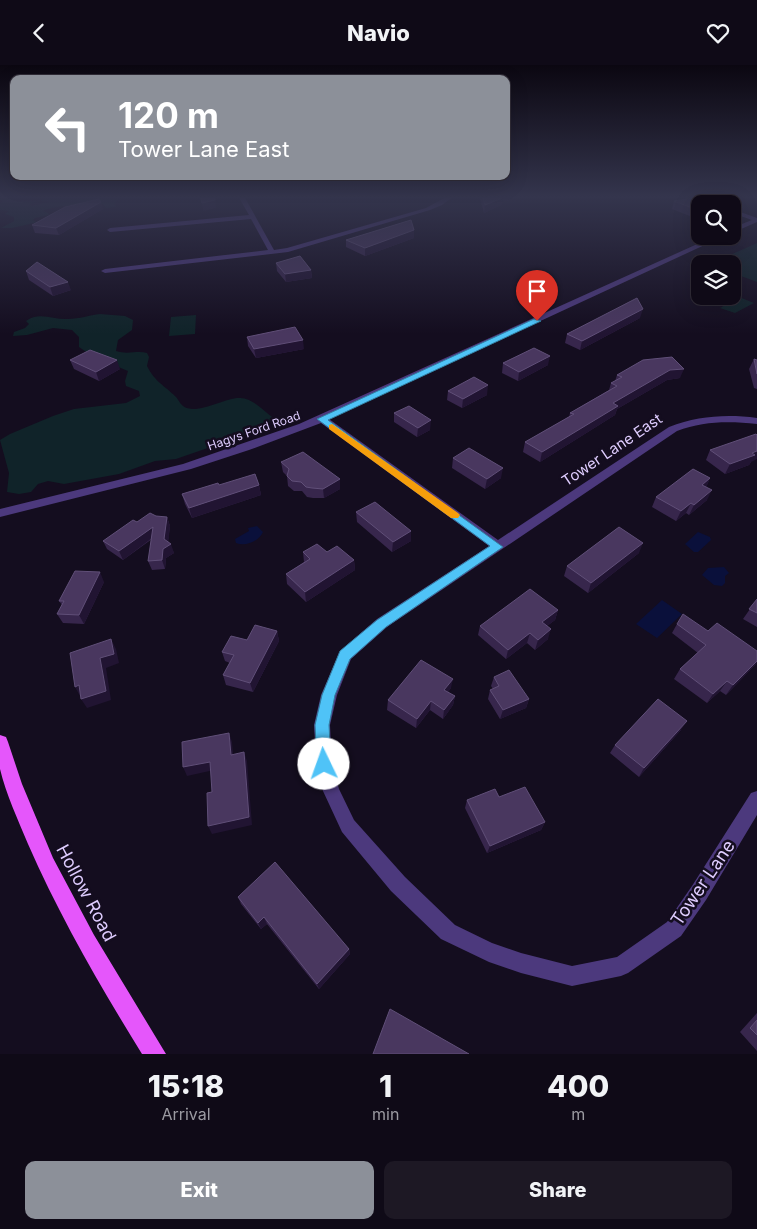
<!DOCTYPE html>
<html lang="en">
<head>
<meta charset="utf-8">
<style>
  :root { --surface:#0f0a17; --page:#1d1824; --text:#f1f3f6; --muted:#9b9aa1; --line:#2f2b36; --accent:#8c9099 }
  body { margin:0; font-family:Inter,sans-serif; background:var(--page); color:var(--text); height:100vh; display:flex; flex-direction:column; font-size:19px; white-space:nowrap }
  * { box-sizing:border-box; margin:0 }
  p { font-size:16px; color:var(--muted) }
  .icon { flex:none; width:28px; height:28px; fill:none; stroke:currentColor; stroke-width:2; stroke-linecap:round; stroke-linejoin:round }
  .map { position:relative; height:989px; overflow:hidden }
  .side { display:flex; flex-direction:column; background:var(--surface); flex:1 }
  .side>* { flex:none }
  .hud { position:absolute; left:10px; top:10px; width:500px; height:105px; border-radius:10px; box-shadow:0 5px 20px #0002,0 0 0 1px var(--line); background:#8c9099; color:#fff; overflow:hidden }
  .fabs { position:absolute; left:691px; top:130px; display:grid; gap:10px }
  .fabs a { display:grid; place-items:center; width:50px; height:50px; border-radius:10px; background:var(--surface); box-shadow:0 5px 20px #0002,0 0 0 1px var(--line); font-size:25px }
  .pin { position:absolute; display:grid; place-items:center; width:42px; height:42px; color:#fff; margin:-51px -21px; border-radius:50% 50% 50% 0; rotate:-45deg; box-shadow:0 0 5px #0007 }
  .pin .icon { rotate:45deg }
  .me { position:absolute; width:55px; margin:-28px; rotate:357deg; stroke-linejoin:round; filter:drop-shadow(0 0 4px #0008) }
  .turn { display:flex; align-items:center; gap:18px; height:105px; padding:0 25px; font-size:22px }
  .turn .icon { width:65px; height:65px; stroke-width:2.5 }
  .turn b { display:block; font-size:35px; line-height:42px }
  .eta { display:flex; justify-content:space-evenly; align-items:center; height:85px; text-align:center }
  .eta b { font-size:30px; font-weight:800; line-height:35px }
  .action { display:flex; gap:10px; margin-top:auto; padding:10px 25px }
  .action a { flex:1; height:58px; border-radius:10px; background:var(--accent); color:#fff; font-size:20px; font-weight:800; line-height:58px; text-align:center }
  .action a+a { background:var(--page); color:var(--text) }
  header { display:flex; justify-content:space-between; align-items:center; height:65px; padding:0 25px; background:var(--surface); font-size:22px; font-weight:800 }
  .map>svg:first-child { display:block }
</style>
</head>
<body>
<header><svg class="icon" aria-label="back" viewBox="0 0 24 24"><path d="M15 5l-7 7 7 7"/></svg>Navio<svg class="icon" aria-label="heart" viewBox="0 0 24 24"><path d="M12 20l-8-8c-3-5 5-10 8-4 3-6 11-1 8 4z"/></svg></header>
<div class="map">
<svg width="757" height="989" viewBox="0 0 757 989">
  <rect width="100%" height="100%" fill="#140d1f"/>
  <path fill="#102329" d="M46 131H122L114 139 116 142 106 143 103 139C92 138 50 141 43 146L48 148 49 150 35 153 33 155 36 157 34 158 12 163H1L14 156V152L5 149 9 146 0 145V138L4 136 0 135V132L20 136H39L30 139 32 141 48 137 41 136 42 132Z
    M757 178V217L733 208 732 199H710Z
    M739 232 754 238 735 248 720 243Z
    M100 249 125 251 133 255 132 265 118 275 116 286C128 290 137 285 147 288L149 292 147 301C155 317 164 320 176 332 178 334 180 339 183 341 196 351 224 333 239 333 251 332 263 345 272 352L268 362 176 394 155 396 119 409 64 419 48 416 38 419 31 427 19 429 7 427 9 408 0 375 10 369 53 351 74 344 126 338 140 331 139 326 126 321 125 316 128 306 92 291 79 282V272L72 265 53 263 27 270 13 271 14 267 25 263 29 259 26 256C39 246 54 255 68 254 79 254 90 250 100 249Z
    M196 250 195 269 169 271 171 252Z"/>
  <path fill="#0a103b" d="M257 461 263 467C259 476 246 482 236 478L235 474 249 466 248 463Z
    M698 467 710 472 711 475 698 487H694L685 479Z
    M724 502 729 508 725 511V518L722 521 714 520 702 510 708 503Z
    M662 535 682 549 657 573 636 559Z"/>
  <g fill="none" stroke-linecap="round" stroke-linejoin="round">
    <path fill="#4c397d" fill-rule="evenodd" d="M238 131H244L274 185 287 183 426 143 448 131H454L442 140 430 145 288 187 105 208 101 206 105 204 268 185 251 154 110 167 107 165 110 163 249 150Z
      M689 131H696L717 139H708Z
      M732 144 757 153V157L732 168V163L752 155 732 148Z
      M715 171H724L329 354 498 475 669 362C698 351 726 349 757 353V359C729 356 703 356 677 366L387 562 351 594 337 630 330 660 332 699 339 724 354 755 405 812 455 860 492 878 521 888 572 901 617 892 667 857 692 821 751 728 757 726V750L706 835 681 871 628 908 621 911 572 921 521 908 489 897 441 874 391 826 342 767 323 726 316 699 314 660 321 630 340 586 377 554 489 481 321 358 249 385 191 404 0 452V444L183 399 299 359Z"/>
    <path fill="#e556fb" fill-rule="evenodd" d="M0 670 6 672 8 677 22 719 53 793 94 870 166 989H142C100 921 60 852 28 779 18 755 6 729 0 704 0 693 0 681 0 670Z"/>
  </g>
  <path fill="#37264c" d="M480 131H511L507 136H503L501 140 484 148 480 133Z
    M674 136 700 139V155L672 144Z
    M103 144 59 170 35 168 32 160Z
    M414 173 365 191 346 182V175Z
    M276 198 311 205 312 213 286 217 277 206Z
    M26 206 71 225 53 231 29 215Z
    M640 253 580 285 565 278 567 269Z
    M247 272 304 284 256 293 248 281Z
    M754 294 757 295V324L754 323 749 304Z
    M70 295 120 304 99 316 74 304Z
    M503 298 548 300 518 316 502 308Z
    M617 310 680 313 667 315 617 344 615 350 540 397 523 387 525 377 569 352 570 348 609 325 611 318 615 316Z
    M448 326 487 330 462 343 447 335Z
    M394 348 430 365 417 372 394 357Z
    M710 385 751 397 749 400 725 409 706 395Z
    M453 393 501 413 485 424 452 403Z
    M281 397 340 414V424L324 433H313L307 432 302 426H294L288 421 287 411 283 407Z
    M710 413 706 422 707 435 689 450 686 448 676 456 652 442 656 432Z
    M219 420H259L261 430 192 453 185 439 182 429Z
    M356 447 411 466V476L392 487 357 457Z
    M156 451 167 452 170 461 168 476 174 488 166 493 165 504 152 505 148 496 152 474 123 495 107 484 103 476 137 457Z
    M303 487H327L354 495 355 505 306 537 287 519 286 509 304 497Z
    M639 488 588 528 564 511 567 501Z
    M104 517 84 559 63 558 57 549 62 540 59 536Z
    M757 534V562L743 554Z
    M558 545 555 555 547 561 548 574 535 585 527 578 506 594 478 570 480 561Z
    M677 559 756 599 726 630 720 626 707 638 674 614 680 604 698 588 672 568Z
    M277 566 279 576 253 627 226 620 223 610 230 598 225 596 222 587 247 575Z
    M494 612 529 634 526 643 500 654 488 634 490 625 493 624 491 621Z
    M451 623 448 627 455 631 453 640 443 654 430 645 416 663 387 645 388 635Z
    M681 665 639 712 610 688 615 680Z
    M467 735 545 757 541 765 487 788 465 743Z
    M238 832 349 884 350 889 319 924 267 859 261 864 241 839Z
    M757 948V986L740 967Z"/>
  <path fill="#211432" d="M504 131 503 136 501 140 484 148 485 140Z
    M215 135 216 143 203 146 202 138Z
    M101 137 103 144 59 170 56 163Z
    M414 165V173L365 191V183Z
    M311 205 312 213 286 217 285 209Z
    M68 217 71 225 53 231 50 222Z
    M643 244 640 253 580 285 582 276Z
    M303 275 304 284 256 293 254 284Z
    M550 291 548 300 518 316 519 307Z
    M117 295 120 304 99 316 96 307Z
    M684 304 680 313 667 315 617 344 615 350 540 397 542 387 613 338 670 305Z
    M488 320 487 330 462 343 463 334Z
    M431 355 430 365 417 372 418 363Z
    M757 386V394L751 397 749 400 725 409 730 399Z
    M503 403 501 413 485 424 487 414Z
    M710 413 706 423 702 420Z
    M340 414V424L324 433 323 424Z
    M259 420 261 430 192 453 189 443Z
    M712 425 707 435 689 450 694 440Z
    M691 438 686 448 676 456 681 446Z
    M167 452 170 461 168 481 171 479 174 488 166 493 165 504 162 495Z
    M153 462 156 470 123 495 119 486Z
    M411 466V476L392 487 393 477Z
    M643 478 639 488 588 528 591 518Z
    M354 495 355 505 306 537 305 527Z
    M100 507 104 517 84 559 79 550Z
    M558 545 555 555 539 567 542 557Z
    M551 564 548 574 535 585 538 575Z
    M277 566 279 576 253 627 250 618Z
    M530 568 527 578 506 594 508 585Z
    M111 574 116 584 119 598 106 603 111 635 87 643 81 634 100 593Z
    M757 596V598L726 630 733 620Z
    M453 614 451 623 443 634 444 625Z
    M727 616 720 626 707 638 713 629Z
    M79 620 85 630 80 631 75 622Z
    M455 631 453 640 443 654 444 645Z
    M529 634 526 643 500 654 503 645Z
    M431 636 430 645 416 663 417 654Z
    M687 656 681 665 639 712 644 703Z
    M229 668 232 677 234 699 231 690Z
    M244 687 247 696 252 760 212 769 208 761Z
    M210 697 214 705 187 711 183 702Z
    M545 757 541 765 487 788 490 781Z
    M264 852 267 859 261 864 258 858Z
    M349 884 350 889 319 924 317 919Z"/>
  <path fill="#49375f" stroke="#604f78" d="M200 131H214L215 135 202 138Z
    M482 131H503L502 133 485 140Z
    M704 131 707 132V139H700V146L674 136Z
    M99 134 101 137 56 163 32 160 65 142Z
    M411 155 414 165 365 183 346 175Z
    M300 191 311 205 285 209 276 198Z
    M37 197 68 217 50 222 26 206Z
    M637 233 643 244 582 276 567 269Z
    M295 262 303 275 254 284 247 272Z
    M534 283 550 291 519 307 503 298Z
    M90 285 117 295 96 307 70 295Z
    M672 292 684 304 670 305 613 338 618 341 542 387 525 377 574 349 570 348 617 321 611 318 622 312 617 310 643 295Z
    M754 294 757 295V309Z
    M474 312 488 320 463 334 448 326Z
    M409 341 431 355 418 363 394 348Z
    M756 369 757 370V386L752 388 755 390 730 399 710 385Z
    M469 383 503 403 487 414 453 393Z
    M303 387 340 414 323 424 312 423 306 422 301 417 292 416 287 411 289 404 281 397Z
    M693 404 710 413 702 420 712 425 694 440 691 438 681 446 656 432Z
    M255 409 259 420 189 443 182 429 218 418 219 420Z
    M375 437 411 466 393 477 356 447Z
    M150 448 156 451 167 452 164 474 171 479 163 484 162 495 148 496 153 462 119 486 103 476 133 455 137 457Z
    M619 462 643 478 591 518 567 501Z
    M317 479 327 487 337 481 354 495 305 527 286 509 310 494 303 487Z
    M75 506 100 507 79 550 57 549 64 536H59Z
    M530 524 558 545 542 557 551 564 538 575 530 568 508 585 480 561Z
    M757 534V548L749 544Z
    M683 549 708 566 717 558 757 586V596L733 620 727 616 713 629 680 604 706 580 677 559Z
    M255 560 277 566 250 618 223 610 234 590 222 587 231 571 247 575Z
    M111 574 114 589 100 593 106 626 81 634 79 620 75 622 70 588Z
    M421 595 453 614 444 625 455 631 444 645 431 636 417 654 388 635Z
    M509 605 529 634 503 645 490 625 499 621 494 612Z
    M658 634 687 656 644 703 615 680Z
    M229 668 231 690 244 687 249 752 208 761 207 728 212 727 210 697 183 702 182 677Z
    M525 722 545 757 490 781 467 735 495 724 499 732Z
    M275 797 349 884 317 919 264 852 258 858 238 832Z
    M390 944 469 989H373Z
    M757 955V970L750 963Z"/>
  <linearGradient id="sky" x2="0" y2="1"><stop stop-color="#0b0711"/><stop offset="0.49" stop-color="#34354d"/><stop offset="1" stop-color="#34354d" stop-opacity="0"/></linearGradient>
  <rect width="757" height="269" fill="url(#sky)"/>
  <path fill="#4fc3f7" stroke="#337fa1" d="M534 254 541 256 328 355 503 482 386 562 350 594 335 630 329 660 331 699 329 704 324 706 319 704 317 699 315 660 322 630 340 586 377 555 490 481 317 354Z"/>
  <path fill="#f59e0b" d="M332 359 458 448 460 450 458 453H451L329 364V360Z"/>
  <g text-anchor="middle" stroke-width="5" stroke-linejoin="round" paint-order="stroke">
    <g font-size="12" fill="#deccfe" stroke="#140d1f">
      <text transform="translate(254 366) rotate(-19)" y="4">Hagys Ford Road</text>
    </g>
    <g font-size="15" fill="#deccfe" stroke="#140d1f">
      <text transform="translate(612 385) rotate(-34)" y="5">Tower Lane East</text>
    </g>
    <g font-size="18" fill="#deccfe" stroke="#140d1f">
      <text transform="translate(703 818) rotate(-56)" y="6">Tower Lane</text>
      <text transform="translate(86 828) rotate(62)" y="6">Hollow Road</text>
    </g>
  </g>
</svg>
<div class="fabs">
<a><svg class="icon" aria-label="search" viewBox="0 0 24 24"><circle cx="10" cy="10" r="6"/><path d="M15 15l6 6"/></svg></a>
<a><svg class="icon" aria-label="layers" viewBox="0 0 24 24"><path d="M12 4l9 5-9 5-9-5zM3 14l9 5 9-5"/></svg></a>
</div>
<div class="pin" style="left:537px;top:256px;background:#d93025"><svg class="icon" aria-label="arrive" viewBox="0 0 24 24"><path d="M6 21V4h12l-3 4 3 4H6"/></svg></div>
<svg class="me" style="left:324px;top:699px" viewBox="-20 -20 40 40"><circle r="19" fill="#fff"/><path d="M0-13L10 11 0 6-10 11z" fill="#4fc3f7"/></svg>
<div class="hud">
<div class="turn"><svg class="icon" aria-label="left" viewBox="0 0 24 24"><path d="M17 20v-9H6M10 6l-5 5 5 5"/></svg><div><b>120 m</b>Tower Lane East</div></div>
</div>
</div>
<section class="side">
<div class="eta">
<div><b>15:18</b><p>Arrival</p></div>
<div><b>1</b><p>min</p></div>
<div><b>400</b><p>m</p></div>
</div>
<div class="action"><a>Exit</a><a>Share</a></div>
</section>
</body>
</html>
